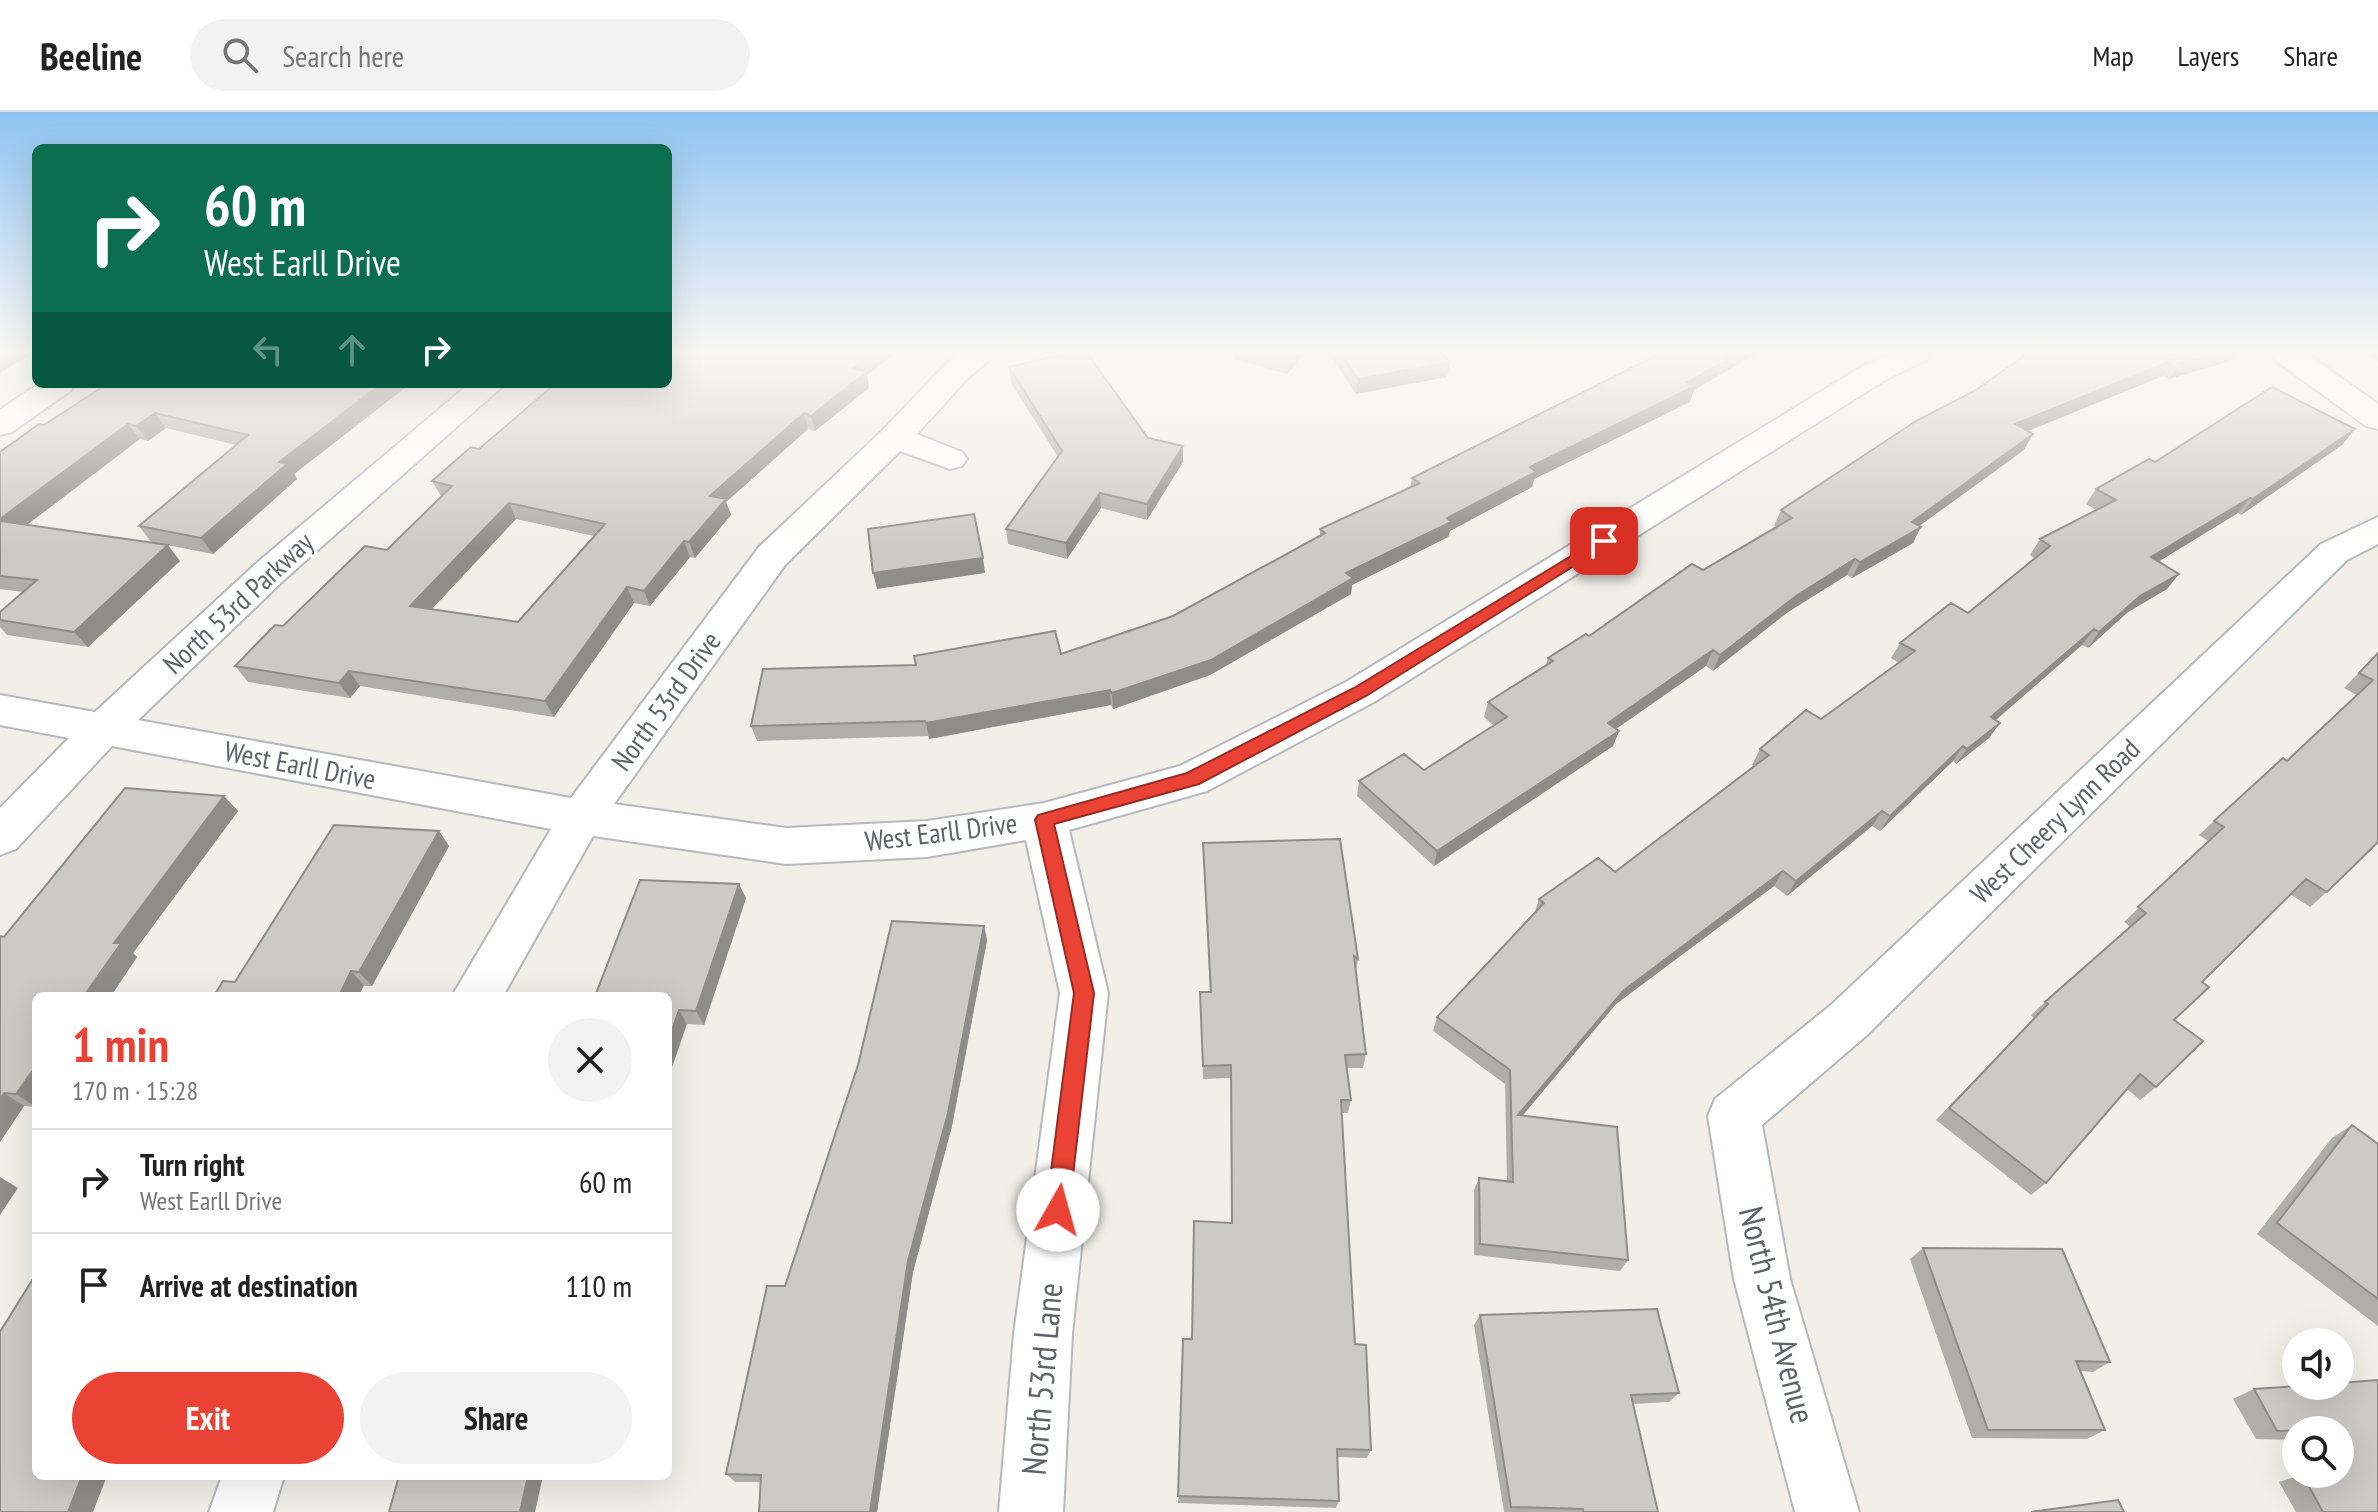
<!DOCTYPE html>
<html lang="en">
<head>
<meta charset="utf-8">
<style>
  :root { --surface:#fff; --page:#f2f2f2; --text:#222; --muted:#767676; --line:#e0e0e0; --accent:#ea4335 }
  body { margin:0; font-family:"PT Sans Narrow",sans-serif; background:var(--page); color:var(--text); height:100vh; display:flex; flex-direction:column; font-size:30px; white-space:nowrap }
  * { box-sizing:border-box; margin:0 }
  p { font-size:26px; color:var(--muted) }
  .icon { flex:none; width:44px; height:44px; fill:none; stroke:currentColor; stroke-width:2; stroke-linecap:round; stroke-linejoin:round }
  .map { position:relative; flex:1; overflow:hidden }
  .details { position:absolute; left:32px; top:880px; width:640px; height:488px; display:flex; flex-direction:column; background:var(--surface); border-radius:12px; box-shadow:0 8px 32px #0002 }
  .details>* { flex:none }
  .banner { position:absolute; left:32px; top:32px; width:640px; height:244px; border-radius:12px; box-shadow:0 8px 32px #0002; background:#0b6e4f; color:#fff; overflow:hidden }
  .controls { position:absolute; left:2282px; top:1216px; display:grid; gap:16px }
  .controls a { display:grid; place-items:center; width:72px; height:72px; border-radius:50%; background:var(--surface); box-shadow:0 8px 32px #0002; font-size:40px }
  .pin { position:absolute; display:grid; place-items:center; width:68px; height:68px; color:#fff; margin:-34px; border-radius:16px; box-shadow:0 4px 12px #0006 }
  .me { position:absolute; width:88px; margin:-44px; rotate:7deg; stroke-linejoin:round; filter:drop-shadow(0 0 6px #0008) }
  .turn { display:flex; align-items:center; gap:28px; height:168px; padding:0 40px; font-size:36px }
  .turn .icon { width:104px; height:104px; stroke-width:2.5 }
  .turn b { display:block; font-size:56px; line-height:68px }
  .lanes { display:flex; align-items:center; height:76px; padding:0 40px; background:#0003; justify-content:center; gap:40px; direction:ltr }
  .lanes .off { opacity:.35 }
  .round { display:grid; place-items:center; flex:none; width:84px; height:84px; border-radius:42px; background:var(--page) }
  .head { display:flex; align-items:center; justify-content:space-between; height:136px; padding:0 40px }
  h1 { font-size:48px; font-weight:600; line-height:60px; color:var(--accent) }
  .button { display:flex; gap:16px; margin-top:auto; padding:16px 40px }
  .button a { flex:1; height:92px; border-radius:48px; background:var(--accent); color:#fff; font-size:32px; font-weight:600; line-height:92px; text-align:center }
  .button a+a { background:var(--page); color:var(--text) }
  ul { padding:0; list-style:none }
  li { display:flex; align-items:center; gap:24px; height:104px; padding:0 40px; border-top:2px solid var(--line) }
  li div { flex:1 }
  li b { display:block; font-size:30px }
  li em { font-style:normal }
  header { display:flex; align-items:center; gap:48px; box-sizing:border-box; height:112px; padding:0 40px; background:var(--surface); border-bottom:2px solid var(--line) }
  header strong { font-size:38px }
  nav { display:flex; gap:44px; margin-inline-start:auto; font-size:28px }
  .search { width:560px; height:72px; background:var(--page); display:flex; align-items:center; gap:20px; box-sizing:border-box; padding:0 28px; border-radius:44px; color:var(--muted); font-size:30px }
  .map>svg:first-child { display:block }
</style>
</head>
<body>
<header>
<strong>Beeline</strong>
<div class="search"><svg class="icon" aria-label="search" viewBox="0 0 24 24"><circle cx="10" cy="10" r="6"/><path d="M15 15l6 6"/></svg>Search here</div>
<nav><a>Map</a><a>Layers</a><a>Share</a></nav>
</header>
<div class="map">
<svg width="2378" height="1400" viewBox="0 0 2378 1400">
  <rect width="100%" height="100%" fill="#f1efe8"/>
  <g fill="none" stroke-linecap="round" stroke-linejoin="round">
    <g stroke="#b5b8bc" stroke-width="4">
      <path id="street" d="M961 241H997L966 268 917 322 962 340 967 347 962 354 950 357 900 339 785 453 614 692 786 716 927 709 1044 691 1180 654 1346 570 1863 254 1891 241H1931L1926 248 1885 268 1374 590 1207 679 1069 718 1108 881 1072 1222 1063 1400H999L1014 1222 1060 881 1026 728 927 745 786 752 593 724 503 884H452L551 717 112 634 16 737 0 743V696L69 626 0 613V583L95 600 259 449 469 272H505L285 467 138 608 571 686 759 435 883 318 944 254Z
        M2270 241H2306L2378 292V317L2366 314 2275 248Z
        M38 272H75L70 279 12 320 0 323V298Z
        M2378 405V432L2347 448 1867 923 1762 1013 1790 1167 1859 1400H1795L1734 1167 1708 1004 1715 987 1831 893 2321 432Z
        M222 1364H284L273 1400H209Z"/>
    </g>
    <use href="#street" fill="#fff" fill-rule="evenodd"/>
  </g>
  <path fill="#afaea9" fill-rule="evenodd" d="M668 241H895L867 263 869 276 815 319 808 317 726 390 731 403 695 446 690 445 650 494 634 491 554 605 360 574 350 586 248 570 235 554 283 514 387 438 441 384 432 369 479 337ZM516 407 594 424 518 510 431 497Z
    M1234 241H1306L1287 262 1234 247Z
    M1329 241H1442L1447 265 1356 282 1329 243Z
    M2028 241 2230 249 2169 267 2163 264 2027 319 2024 338 1919 414 1913 431 1852 466 1847 463 1788 500 1713 559 1706 554 1616 617 1619 619 1613 634 1434 754 1357 684 1359 669 1424 658 1494 614 1484 605 1488 590 1546 553 1548 546 1589 524 1776 415 1774 414 1781 398 1976 278Z
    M2366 241H2378V249Z
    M1009 255 1148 326 1183 350 1147 408 1101 396 1067 447 1008 432 1006 417 1058 345 1011 271Z
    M107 272H410L294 362 297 367 213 442 151 430 139 414 236 333 166 316 148 329 140 327 27 413 180 449 88 535 7 523 0 515V500L23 480 0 477V340Z
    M1694 278 1690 290 1534 367 1532 375 1450 419 1448 425 1352 473 1351 482 1210 563 1113 597 1111 593 929 627V624L757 629 751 614 916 553 1061 542 1173 504 1320 424V417L1410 376 1412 366Z
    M2355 317 2342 333 2241 403 2238 401 2159 449 2179 462 2167 477 2128 500 2088 536 2082 533 1995 608 2000 611 1989 626 1956 652 1953 649 1880 719 1872 714 1787 784 1774 774 1616 892 1523 1003 1628 1148 1620 1159 1474 1143V1078L1479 1066 1507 1069 1505 972 1433 919 1437 905 1534 802 1539 787 1615 760 1755 654 1752 653 1760 637 1821 607 1899 551 1891 546 1900 531 1968 501 2034 446 2030 443 2040 427 2096 398 2086 392 2096 377 2155 350Z
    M2378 541 2327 780 2310 795 2290 782 2202 870 2174 908 2156 975 2140 988 2127 977 2046 1071 2031 1083 1936 1008 2034 906 2031 903 2045 890 2131 815 2124 810 2208 729 2199 723 2214 709 2287 649 2357 583 2344 576Z
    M224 684 238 699 133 841 137 845 111 884H36V995L24 994 0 1030V824L4 825Z
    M439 719 449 734 372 874 235 870Z
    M1203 731 1358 847 1356 860 1366 942 1363 956H1347L1351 988 1348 1001H1342L1355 1232 1371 1338 1367 1346 1337 1345 1339 1389 1336 1396 1178 1391 1192 1227 1231 1111V966L1203 967 1200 880H1210Z
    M746 786 704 913 687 912 668 884Z
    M984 814 987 828 952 1014 913 1160 877 1400H759L761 1370H735L726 1362Z
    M2352 1013 2378 1032V1214L2257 1122 2332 1026Z
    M1923 1136 2110 1250 2093 1260 2081 1259 2105 1318 2087 1327 1972 1326 1910 1147Z
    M1480 1203 1679 1281 1669 1290 1633 1292 1658 1400H1504L1474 1213Z
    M2340 1274 2378 1400H2296L2279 1370 2303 1362H2340V1318H2296V1328L2256 1327 2233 1287 2254 1277Z"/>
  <path fill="#8f8d8a" d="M0 241H34L0 261Z
    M872 241H895L867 263 869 276 815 319 811 304 853 256Z
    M1293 241H1306L1287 262 1288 247Z
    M1738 241H1758L1694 278 1690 290 1534 367 1532 375 1450 419 1448 425 1352 473 1351 482 1210 563 1113 597 1112 581 1346 461 1447 406 1530 355Z
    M2216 241H2236L2230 249 2169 267 2179 252Z
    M2173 248 2163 264 2006 328 2015 312Z
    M1450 250 1447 265 1356 282 1358 267Z
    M381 272H410L294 362 297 367 213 442 201 426 279 350Z
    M155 301 166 316 148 329 136 314Z
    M804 301 808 317 726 390 731 403 695 446 689 430 710 384Z
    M128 312 140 327 12 424 0 411V407Z
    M2355 317 2342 333 2241 403 2253 387Z
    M2033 322 2024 338 1904 425 1921 415 1913 431 1852 466 1860 450 1912 410Z
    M1183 334V350L1147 408V392Z
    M1100 381 1101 396 1067 447 1066 431Z
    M2250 386 2238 401 2140 461 2151 445Z
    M509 391 516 407 420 510 410 494Z
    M684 429 690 445 650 494 644 479Z
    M168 433 180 449 88 535 74 520Z
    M983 446 985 461 877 477 873 461Z
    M1855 447 1847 463 1788 500 1713 559 1720 543 1796 484Z
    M2179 462 2167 477 2128 500 2088 536 2099 520 2140 484Z
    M627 475 634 491 554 605 545 589Z
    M2094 517 2082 533 1981 621 1991 605Z
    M1713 538 1706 554 1603 626 1608 611Z
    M349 559 360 574 350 586 339 571Z
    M1110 578 1111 593 929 627 926 611Z
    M2000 611 1989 626 1956 652 1967 637Z
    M1619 619 1613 634 1434 754 1437 739Z
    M1963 634 1953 649 1880 719 1890 704Z
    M224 684 238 699 133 841 137 845 111 884H84L114 831Z
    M1882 699 1872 714 1787 784 1796 769Z
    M439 719 449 734 372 874 359 860Z
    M1783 759 1774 774 1616 892 1513 1015 1518 1003 1623 879Z
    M739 772 746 786 704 913 696 899Z
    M984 814 987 828 952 1014 913 1160 877 1400H870L908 1149Z
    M351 859 364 873 359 884H339Z
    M679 898 687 912 668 967V930Z
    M36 954V995L16 982Z
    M4 981 24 994 0 1030V988Z
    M0 1065 18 1076 0 1103Z
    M82 1364H107L93 1400H68Z
    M528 1364H543L535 1400H520Z"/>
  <path fill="#cccac5" stroke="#8f8d8a" stroke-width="2" fill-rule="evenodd" d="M668 241H872L853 256 866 260 811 304 804 301 710 384 726 387 689 430 684 429 644 479 627 475 545 589 349 559 339 571 235 554 275 513 283 514 365 434 387 438 452 374 432 369 471 335 479 337 555 272H668ZM509 391 605 412 518 510 410 494Z
    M1069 241H1087L1148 326 1183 334 1147 392 1100 381 1066 431 1006 417 1062 339 1009 255Z
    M1267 241H1293L1288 247Z
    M1340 241H1442L1450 250 1358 267Z
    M1661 241H1738L1688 270 1695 274 1530 355 1536 360 1447 406 1451 410 1346 461 1353 466 1211 548 1112 581 1110 578 926 611 925 609 751 614 763 557 916 553 914 544 1055 519 1061 542 1173 504 1325 421 1320 417 1420 371 1412 366Z
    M2028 241H2216L2179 252 2173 248 2015 312 2033 322 1912 410 1921 415 1860 450 1855 447 1796 484 1720 543 1713 538 1608 611 1619 619 1437 739 1359 669 1404 642 1424 658 1507 605 1488 590 1553 549 1548 546 1586 522 1589 524 1692 452 1703 458 1792 406 1781 398 1916 309 1976 278Z
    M107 272H381L279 350 287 352 201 426 139 414 248 323 155 301 136 314 128 312 0 407V340L39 312 44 313Z
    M2272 275 2355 317 2253 387 2250 386 2151 445 2179 462 2140 484 2099 520 2094 517 1991 605 2000 611 1967 637 1963 634 1890 704 1882 699 1796 769 1783 759 1623 879 1518 1003 1617 1015 1628 1148 1480 1132 1479 1066 1513 1070 1510 958 1437 905 1544 791 1539 787 1598 746 1615 760 1769 643 1760 637 1806 598 1821 607 1915 539 1900 531 1951 491 1968 501 2050 434 2040 427 2116 388 2096 377 2149 347 2155 350Z
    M974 402 983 446 873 461 868 417Z
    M0 409 168 433 74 520 0 508V500L37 468 0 464Z
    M2378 541V730L2327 780 2306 767 2202 870 2209 875 2174 908 2203 929 2156 975 2140 962 2046 1071 1949 996 2048 892 2045 890 2146 801 2138 795 2224 715 2214 709 2283 646 2287 649 2373 568 2359 561Z
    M125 676 224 684 114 831H121L84 884H36V954L16 982 4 981 0 988V824L4 825Z
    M334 713 439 719 359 860 351 859 339 884H214L223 869 235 870Z
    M1340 727 1358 847 1354 844 1366 942 1345 943 1351 988H1341L1355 1232 1366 1233 1371 1338 1337 1337 1339 1389 1178 1384 1183 1227H1192L1194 1109 1232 1111 1231 953 1203 954 1200 880H1211L1203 731Z
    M640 768 739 772 696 899 679 898 668 930V884H595Z
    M892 809 984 814 948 1001 908 1149 870 1400H759L761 1363 726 1362 767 1174H785L858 953Z
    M2352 1013 2378 1032V1187L2277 1111Z
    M1923 1136 2062 1137 2110 1250 2076 1249 2105 1318H1988Z
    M36 1162V1364H82L68 1400H0V1220Z
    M1657 1197 1679 1281 1631 1283 1658 1400H1583V1397L1511 1395 1480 1203Z
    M2378 1268V1400H2323L2302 1362H2340V1357L2345 1356 2342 1319H2340V1318L2277 1319 2254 1277 2297 1274H2340V1271Z
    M399 1364H528L520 1400H389Z
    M2118 1388 2124 1400H2031Z"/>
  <linearGradient id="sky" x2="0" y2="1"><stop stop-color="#8fc3f1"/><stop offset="0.55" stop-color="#f9f8f5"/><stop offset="1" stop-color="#f9f8f5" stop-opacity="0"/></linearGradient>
  <rect width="2378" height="437" fill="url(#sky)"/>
  <path fill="#ea4335" stroke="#982c22" stroke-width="2" d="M1604 424 1611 429 1609 432 1366 584 1199 672 1054 712 1094 881 1069 1098 1066 1106 1058 1109 1050 1106 1046 1098 1074 881 1035 708 1038 703 1187 661 1354 576Z"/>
  <g text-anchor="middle" stroke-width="6" stroke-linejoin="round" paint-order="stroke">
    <g font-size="28" fill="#5f6368" stroke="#fff">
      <text transform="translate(238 491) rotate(-43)" y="10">North 53rd Parkway</text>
      <text transform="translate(666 589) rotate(-54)" y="10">North 53rd Drive</text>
      <text transform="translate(300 653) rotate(11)" y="10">West Earll Drive</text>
      <text transform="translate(2055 709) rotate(-44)" y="10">West Cheery Lynn Road</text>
      <text transform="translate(941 720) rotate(-7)" y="10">West Earll Drive</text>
    </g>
    <g font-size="34" fill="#5f6368" stroke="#fff">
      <text transform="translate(1777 1203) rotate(76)" y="12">North 54th Avenue</text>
      <text transform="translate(1042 1267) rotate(-85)" y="12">North 53rd Lane</text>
    </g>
  </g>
</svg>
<div class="controls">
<a><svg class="icon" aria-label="sound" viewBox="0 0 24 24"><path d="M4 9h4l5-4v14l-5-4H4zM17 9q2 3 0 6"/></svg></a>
<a><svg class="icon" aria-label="search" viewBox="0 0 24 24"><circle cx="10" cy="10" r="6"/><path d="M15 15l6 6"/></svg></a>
</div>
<div class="pin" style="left:1604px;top:429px;background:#d93025"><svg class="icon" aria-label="arrive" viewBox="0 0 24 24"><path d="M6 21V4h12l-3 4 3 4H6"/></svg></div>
<svg class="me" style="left:1058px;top:1098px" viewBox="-20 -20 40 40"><circle r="19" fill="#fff"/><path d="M0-13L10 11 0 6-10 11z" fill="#ea4335"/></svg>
<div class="banner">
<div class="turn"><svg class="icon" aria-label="right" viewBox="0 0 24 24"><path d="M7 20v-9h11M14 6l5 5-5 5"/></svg><div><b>60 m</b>West Earll Drive</div></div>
<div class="lanes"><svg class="icon off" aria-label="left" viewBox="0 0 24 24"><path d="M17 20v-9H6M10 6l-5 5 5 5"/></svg><svg class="icon off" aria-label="ahead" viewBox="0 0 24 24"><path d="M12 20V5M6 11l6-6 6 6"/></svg><svg class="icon" aria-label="right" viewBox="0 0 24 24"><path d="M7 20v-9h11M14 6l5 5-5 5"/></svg></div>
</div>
<section class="details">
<div class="head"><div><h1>1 min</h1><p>170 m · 15:28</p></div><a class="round"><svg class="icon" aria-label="close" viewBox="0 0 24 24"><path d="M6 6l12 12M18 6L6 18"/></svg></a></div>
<ul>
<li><svg class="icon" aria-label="right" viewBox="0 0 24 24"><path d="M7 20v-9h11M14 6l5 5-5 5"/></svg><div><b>Turn right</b><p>West Earll Drive</p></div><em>60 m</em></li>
<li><svg class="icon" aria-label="arrive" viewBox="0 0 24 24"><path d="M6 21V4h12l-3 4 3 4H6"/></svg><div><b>Arrive at destination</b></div><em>110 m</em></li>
</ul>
<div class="button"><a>Exit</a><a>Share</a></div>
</section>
</div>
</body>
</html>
